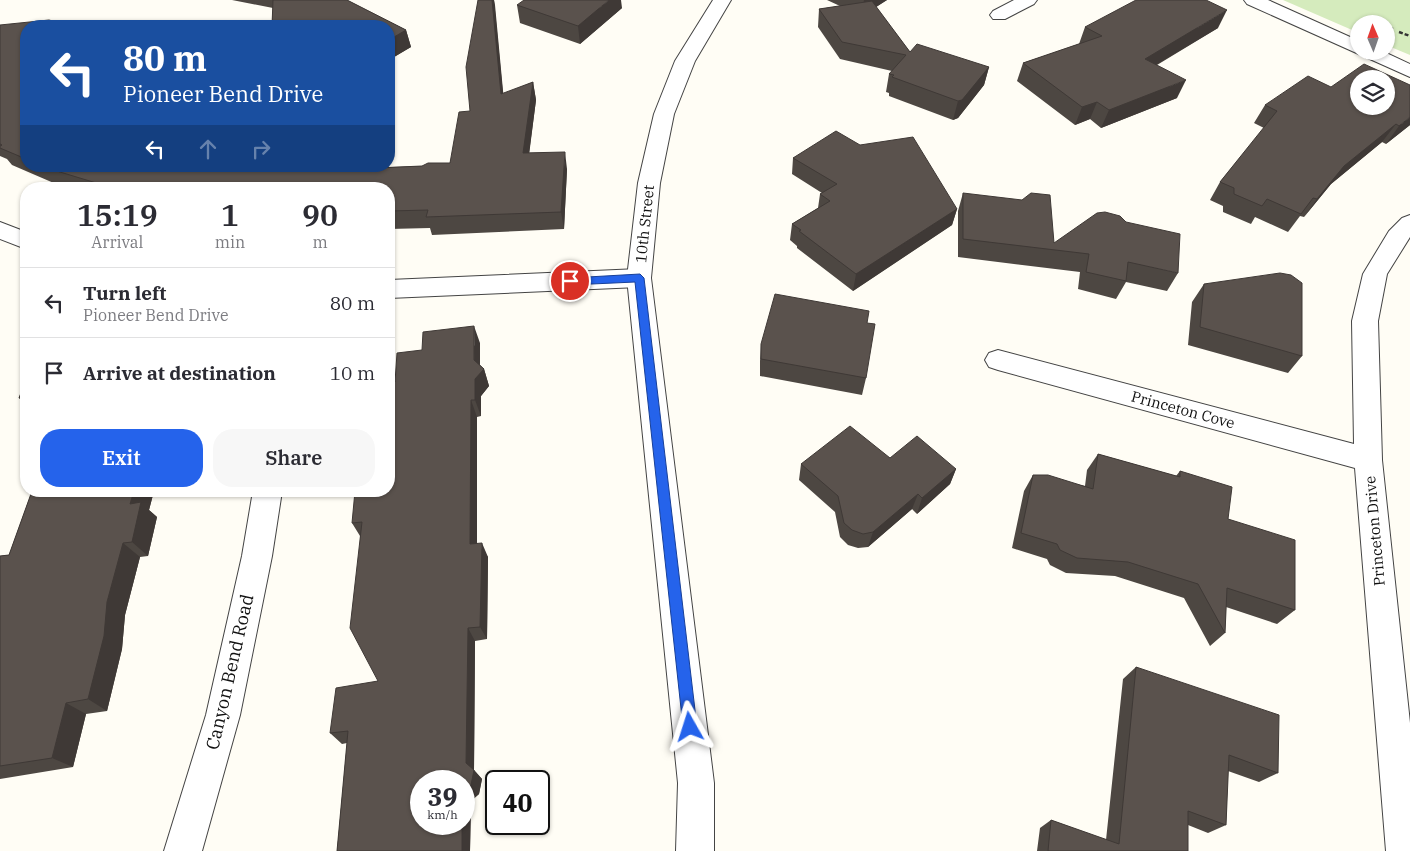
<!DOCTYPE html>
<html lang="en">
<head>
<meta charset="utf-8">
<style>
  :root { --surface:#fff; --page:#f7f7f7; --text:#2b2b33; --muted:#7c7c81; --line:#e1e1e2; --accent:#2563eb }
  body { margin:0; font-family:"IBM Plex Serif",serif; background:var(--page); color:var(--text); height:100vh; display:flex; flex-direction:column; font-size:19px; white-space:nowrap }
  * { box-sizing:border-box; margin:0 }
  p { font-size:16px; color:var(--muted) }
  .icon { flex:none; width:28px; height:28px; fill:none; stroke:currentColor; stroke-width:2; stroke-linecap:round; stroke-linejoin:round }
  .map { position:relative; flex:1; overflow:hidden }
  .side { position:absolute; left:20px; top:182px; width:375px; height:315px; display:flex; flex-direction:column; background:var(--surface); border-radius:20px; box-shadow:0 1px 4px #0004 }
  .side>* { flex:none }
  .guide { position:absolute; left:20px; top:20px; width:375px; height:152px; border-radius:20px; box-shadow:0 1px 4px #0004; background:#1a4fa0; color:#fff; overflow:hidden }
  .needle { width:32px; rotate:358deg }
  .controls { position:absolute; left:1350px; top:15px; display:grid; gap:10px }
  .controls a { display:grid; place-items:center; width:45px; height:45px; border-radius:50%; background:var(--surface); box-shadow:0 1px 4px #0004; font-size:25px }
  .speed { position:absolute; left:410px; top:770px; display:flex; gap:10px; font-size:25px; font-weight:700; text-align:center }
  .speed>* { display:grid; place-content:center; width:65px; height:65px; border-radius:50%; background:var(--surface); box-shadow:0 1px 4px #0004; line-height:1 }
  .speed small { font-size:12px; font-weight:400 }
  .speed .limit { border:2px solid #111; border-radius:8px; background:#fff; color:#111 }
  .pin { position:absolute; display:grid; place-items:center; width:42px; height:42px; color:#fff; margin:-21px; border:2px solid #fff; border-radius:50%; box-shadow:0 1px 5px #0007 }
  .me { position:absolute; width:55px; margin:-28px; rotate:354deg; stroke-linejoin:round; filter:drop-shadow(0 0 4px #0008) }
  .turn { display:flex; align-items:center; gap:18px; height:105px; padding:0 20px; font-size:22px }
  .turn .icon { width:65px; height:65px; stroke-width:2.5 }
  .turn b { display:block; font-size:35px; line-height:42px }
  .lanes { display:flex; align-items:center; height:48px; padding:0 20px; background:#0003; justify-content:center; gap:25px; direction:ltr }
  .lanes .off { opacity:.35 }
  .eta { display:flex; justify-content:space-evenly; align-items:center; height:85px; text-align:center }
  .eta b { font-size:30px; font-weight:600; line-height:35px }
  .button { display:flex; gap:10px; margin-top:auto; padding:10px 20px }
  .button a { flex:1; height:58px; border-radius:20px; background:var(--accent); color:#fff; font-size:20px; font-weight:600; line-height:58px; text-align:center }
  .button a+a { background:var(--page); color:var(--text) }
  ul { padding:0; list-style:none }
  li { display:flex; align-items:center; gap:15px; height:70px; padding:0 20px; border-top:1px solid var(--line) }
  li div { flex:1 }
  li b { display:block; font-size:19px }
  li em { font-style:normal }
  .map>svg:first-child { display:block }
</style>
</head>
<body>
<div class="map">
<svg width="1410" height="851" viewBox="0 0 1410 851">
  <rect width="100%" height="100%" fill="#fffdf5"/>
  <path fill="#d5ebbd" d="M1283 0H1410V55L1386 45V24H1359V33Z"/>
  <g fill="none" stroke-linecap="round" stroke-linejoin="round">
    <g stroke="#444" stroke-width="2">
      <path id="minor" d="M1014 0H1037L1034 4 1005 19H993L990 15 993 11Z
        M1410 215V237L1387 274 1378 321 1382 460 1410 723V851H1386L1355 468 998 370 989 367 985 360 989 353 998 350 1354 444 1352 321 1363 274 1389 231 1402 218Z
        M0 222 26 232V249L0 239Z
        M639 269 648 272 651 278 648 284 639 287 389 298V280Z
        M253 491H282L272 556 240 715 202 851H164L206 715 242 556Z"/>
    </g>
    <g stroke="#444" stroke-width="2">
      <path id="tertiary" d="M713 0H731L695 61 674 114 660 183 651 278 714 783V851H676L678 783 627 278 638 183 654 114 675 61Z
        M1244 0H1268L1359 41V51H1382L1410 64V77L1247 4Z"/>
    </g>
    <path stroke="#333" stroke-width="2.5" stroke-dasharray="4 2" stroke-linecap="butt" d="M1368 19 1379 24
      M1386 27 1393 29
      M1399 32 1410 36"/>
    <use href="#minor" fill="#fff" fill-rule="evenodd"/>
    <use href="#tertiary" fill="#fff" fill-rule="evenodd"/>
  </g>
  <path fill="#4d4742" d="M232 0H347L406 30 411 47 389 60V26H272L273 8Z
    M478 0H494L503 94 533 82 536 100 529 153 567 169 564 229 432 235 430 228 389 229V189H70L63 187 12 165 7 159 0 156V25L26 26V166H357L358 168 422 166 450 163 470 111Z
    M827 0H887L876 7 910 52 989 67 984 85 958 118 953 120 889 96V93L886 92 889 74 892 71 840 59 818 27 819 9 840 6Z
    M517 5 622 8 580 44 520 23Z
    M1085 27 1218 28 1157 65 1177 98 1101 128 1090 119 1075 125 1017 81 1023 63 1079 44Z
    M1265 105 1410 125 1386 144 1382 142 1331 184 1304 217 1300 216 1288 232 1255 217 1251 224 1223 212V206L1210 200 1220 182 1264 128 1254 123Z
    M860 145 957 209 952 225 853 291 797 248V246L790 240 792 224 818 208 820 194 822 193 792 174 793 158Z
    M963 193 1054 243 1178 273 1167 291 1126 282 1116 299 1078 289 1080 272 958 257V211Z
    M1204 284 1302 356 1288 373 1188 345 1192 302Z
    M867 323 866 378 862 395 760 376V361L761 344Z
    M480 343V365L484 369 489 386 481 396V416L477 417V543L488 557 487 639 475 641 474 770 482 779 479 794 471 801 470 851H337L347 743 342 744 330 733 378 681 360 536 352 523 389 491 395 382Z
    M26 380V405L19 398Z
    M1098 454 1176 476 1180 471 1228 519 1295 610 1277 624 1226 607 1225 633 1210 646 1184 598 1115 576 1066 573 1050 565 1047 559 1012 548 1024 491 1033 475 1085 486 1087 470Z
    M890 458 956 469 950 484 917 514 912 509 868 547 858 548 848 545 840 537 835 512 799 480 801 464Z
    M32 491H154L149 510 157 517 148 556 140 557 125 615 122 649 107 711 86 714 73 767 0 779V556L9 555Z
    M1136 667 1278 773 1259 782 1228 771 1226 825 1208 833 1188 825V851H1037L1040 828 1051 820 1106 840 1123 679Z"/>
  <path fill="#3f3936" d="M492 0H494L495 5 505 112 501 94Z
    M609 0H621L622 8 580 44 578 26Z
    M864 0H887L862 16Z
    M1227 10 1218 28 1137 76 1145 59Z
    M406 30 411 47 389 60V40Z
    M989 67 984 85 958 118 953 120 958 101Z
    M1186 80 1177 98 1101 128 1109 110Z
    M533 82 536 100 527 171 523 153Z
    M1097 102 1090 119 1075 125 1082 107Z
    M1410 117V125L1386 144 1399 126Z
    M1396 124 1382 142 1331 184 1304 217 1317 199 1344 166Z
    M565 152 567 169 564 229 561 212Z
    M106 183 110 189H106L103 185Z
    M957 209 952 225 853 291 856 274Z
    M474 326 480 343V373L484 369 489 386 481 396V416L475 400Z
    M471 400 477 417V558L470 544Z
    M956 469 950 484 917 514 922 498Z
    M134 491H154L149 510 157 517 148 556 132 542 130 504Z
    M918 494 912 509 868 547 873 532Z
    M123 543 140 557 125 615 122 649 107 711 88 699 107 602Z
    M482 543 488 557 487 639 480 627Z
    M468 628 475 641 474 771V770L482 779 479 794 471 801 470 851H462V824H464V792L466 763Z
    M66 703 86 714 73 767 52 758Z"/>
  <path fill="#5a524d" stroke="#3f3936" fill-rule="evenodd" d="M273 0H347L406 30 389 40V26H272Z
    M478 0H492L501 94 533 82 523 153 565 152 561 212 426 217 428 210 389 211V189H134L106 183 103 185 50 169 43 166H356L355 169 422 166 428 163H450L459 112 470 111 466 67Z
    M524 0H609L578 26 517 5Z
    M1136 0H1206L1227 10 1145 59 1186 80 1109 110 1097 102 1082 107 1023 63 1102 36 1085 27Z
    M872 1 910 52 917 44 989 67 962 100 958 101 892 77 894 75 889 74 906 55 842 42 819 9Z
    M49 20 71 26H26V159L0 148V146L2 145 0 144V25Z
    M1364 64 1410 85V117L1399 126 1396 124 1344 166 1317 199 1313 198 1301 214 1267 199 1262 206 1234 194V188L1220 182 1277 111 1265 105 1308 76 1331 87ZM1359 79H1386V106H1359Z
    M836 131 860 145 913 137 957 209 856 274 799 231 801 230 792 224 830 201 820 194 837 184 793 158Z
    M963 193 1022 200 1031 193 1050 195 1054 243 1097 213 1105 212 1120 216 1126 222 1180 234 1178 273 1128 262 1126 281 1086 272 1089 254 963 239Z
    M1280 273 1291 275 1302 283V356L1200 327 1204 284Z
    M775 294 869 311 867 323 875 324 866 378 761 359V344Z
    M474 326V360L484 369 475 379V400H471L470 544 482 543 480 627 468 628 466 763 474 770 471 785 464 792V781H421V824H462V851H337L348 731 330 733 336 688 378 681 350 628 362 522 352 523 355 491H389V383L395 382 397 353 422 350 423 332Z
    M26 380V397L19 398Z
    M850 426 890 458 917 436 956 469 922 498 918 494 873 532 863 534 852 530 844 523 838 496 801 464Z
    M1098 454 1180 477V471L1232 487 1228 519 1295 540V610L1227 588 1225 633 1198 584 1128 562 1077 558 1060 550 1057 544 1021 533 1033 475H1048L1093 489Z
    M32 491H134L130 504 141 502 132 542 123 543 107 602 104 636 88 699 66 703 52 758 0 766V556L9 555Z
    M1136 667 1279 715 1278 773 1229 755 1226 825 1188 811V851H1048L1051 820 1119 844Z"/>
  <path fill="#2563eb" stroke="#184099" d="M640 274 644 278 697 727 695 732 690 734 685 732 683 727 635 282 570 285 564 281 570 278Z"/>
  <g text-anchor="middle" stroke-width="5" stroke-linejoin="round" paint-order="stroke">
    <g font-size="15" fill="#111" stroke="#fff">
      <text transform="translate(645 224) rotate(-84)" y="5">10th Street</text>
      <text transform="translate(1183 410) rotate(15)" y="5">Princeton Cove</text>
      <text transform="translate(1375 531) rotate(-95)" y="5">Princeton Drive</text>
    </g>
    <g font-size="18" fill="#111" stroke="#fff">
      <text transform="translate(230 672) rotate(-77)" y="6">Canyon Bend Road</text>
    </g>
  </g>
</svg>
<div class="controls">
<a><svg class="needle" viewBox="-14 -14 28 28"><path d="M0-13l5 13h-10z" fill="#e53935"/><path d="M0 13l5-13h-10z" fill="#7c7c81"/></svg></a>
<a><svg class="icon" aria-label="layers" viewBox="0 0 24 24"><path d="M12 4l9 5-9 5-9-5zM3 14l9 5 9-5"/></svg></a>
</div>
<div class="speed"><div>39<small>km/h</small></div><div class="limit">40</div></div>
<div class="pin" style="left:570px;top:281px;background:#d93025"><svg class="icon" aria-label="arrive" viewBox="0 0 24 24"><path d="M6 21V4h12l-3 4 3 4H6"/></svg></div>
<svg class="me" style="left:690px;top:727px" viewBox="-20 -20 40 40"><path d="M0-17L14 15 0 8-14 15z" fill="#2563eb" stroke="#fff" stroke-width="4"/></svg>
<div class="guide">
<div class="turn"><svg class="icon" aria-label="left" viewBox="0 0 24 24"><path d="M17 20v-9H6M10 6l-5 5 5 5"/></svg><div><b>80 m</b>Pioneer Bend Drive</div></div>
<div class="lanes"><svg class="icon" aria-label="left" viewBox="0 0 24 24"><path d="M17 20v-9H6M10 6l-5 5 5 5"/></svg><svg class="icon off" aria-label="ahead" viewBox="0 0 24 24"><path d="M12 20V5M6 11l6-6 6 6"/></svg><svg class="icon off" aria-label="right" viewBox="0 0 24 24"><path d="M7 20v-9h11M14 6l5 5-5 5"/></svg></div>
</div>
<section class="side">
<div class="eta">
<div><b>15:19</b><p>Arrival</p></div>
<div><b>1</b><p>min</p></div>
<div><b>90</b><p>m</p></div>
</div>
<ul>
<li><svg class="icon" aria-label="left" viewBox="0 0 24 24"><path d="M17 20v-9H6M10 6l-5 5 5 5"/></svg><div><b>Turn left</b><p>Pioneer Bend Drive</p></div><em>80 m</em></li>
<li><svg class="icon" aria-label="arrive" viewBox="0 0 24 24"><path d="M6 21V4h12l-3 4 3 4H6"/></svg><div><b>Arrive at destination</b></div><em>10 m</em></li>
</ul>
<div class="button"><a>Exit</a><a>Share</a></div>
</section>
</div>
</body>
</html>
